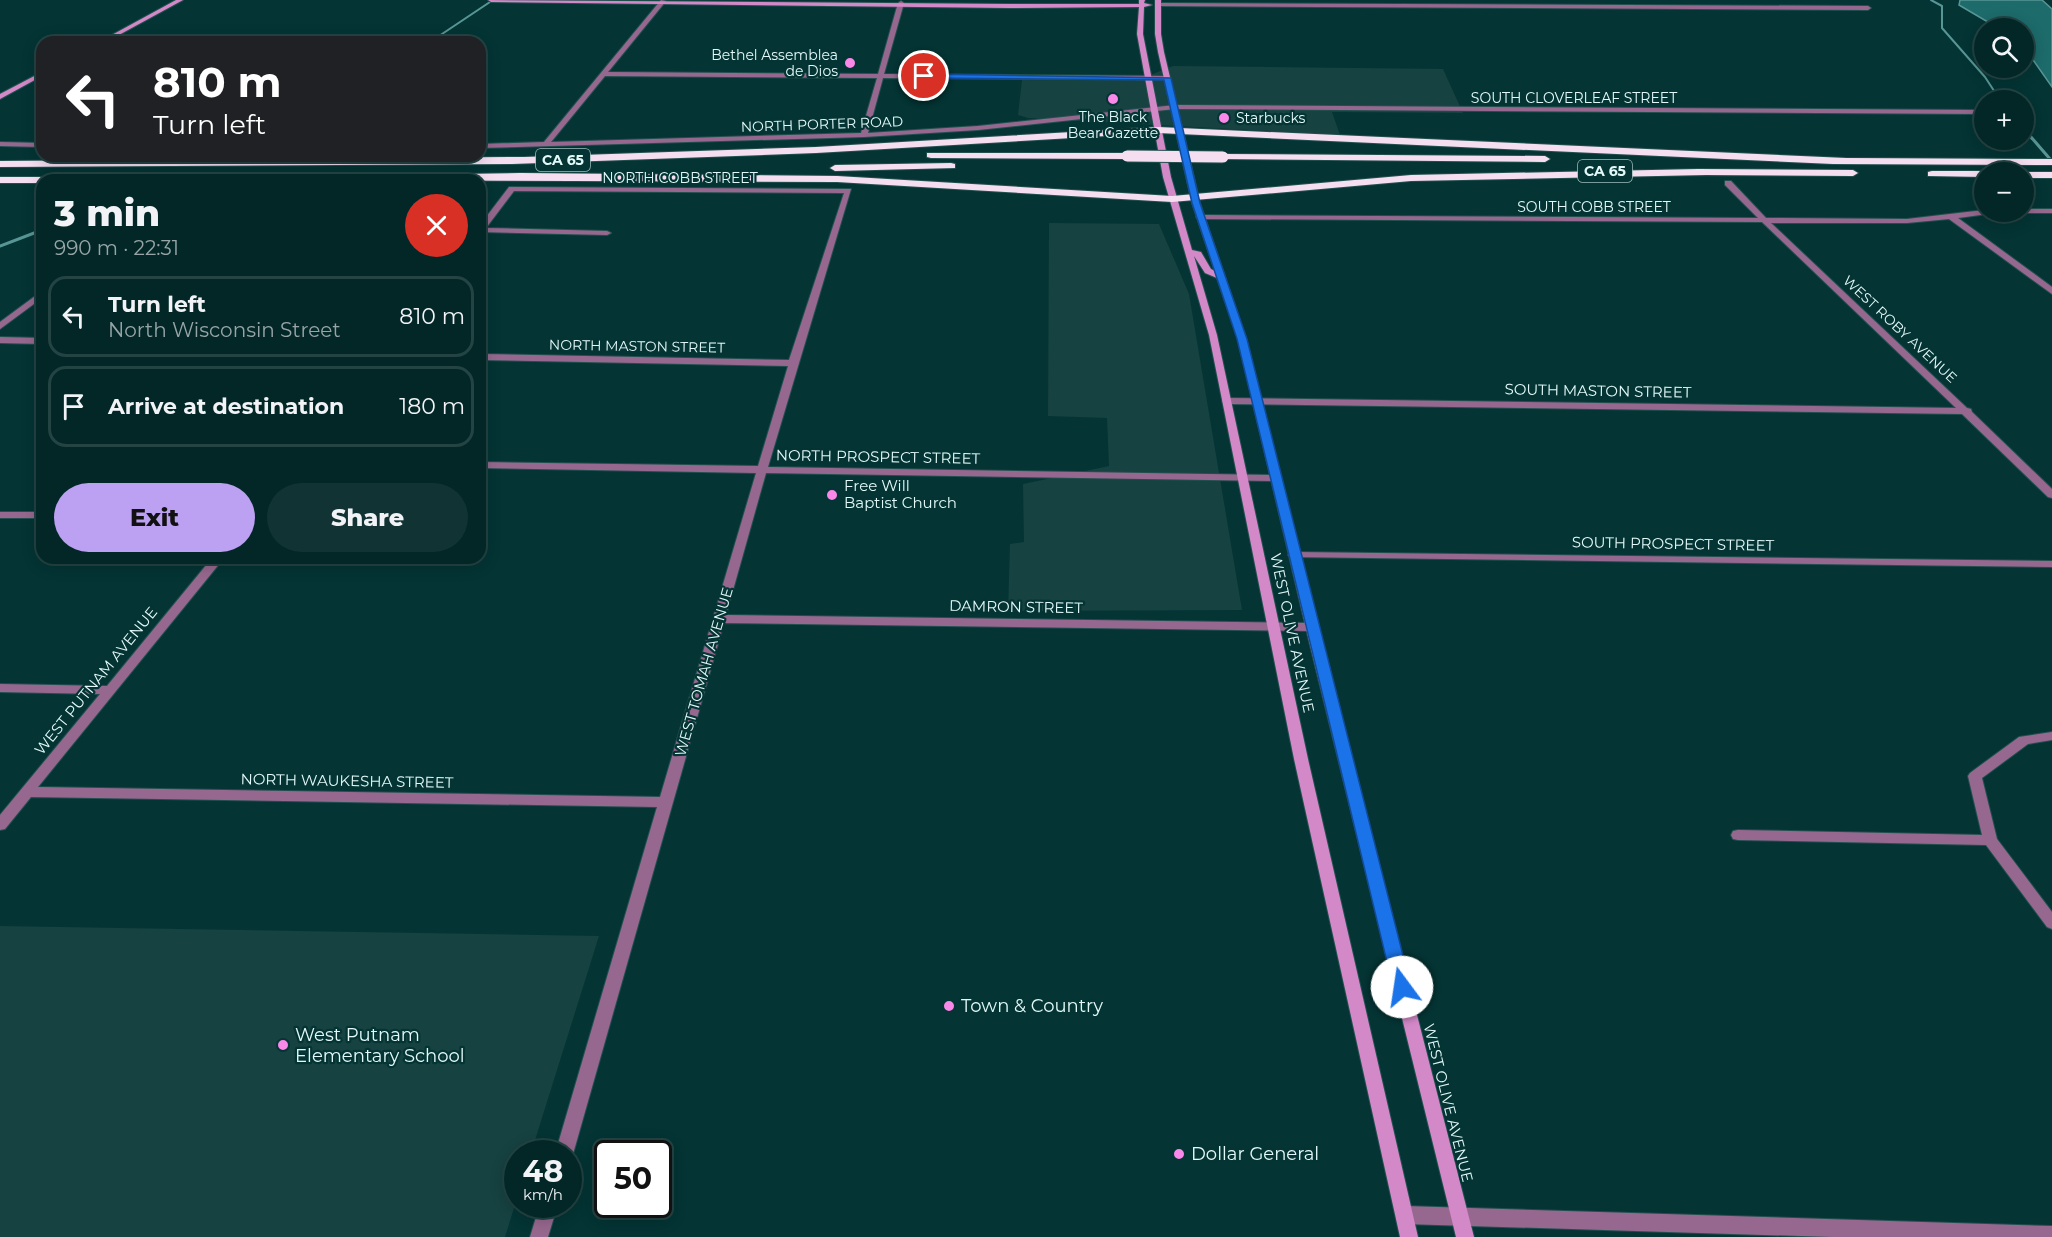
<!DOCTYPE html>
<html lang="en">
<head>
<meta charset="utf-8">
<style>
  :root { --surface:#032727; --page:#133; --text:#f1f3f6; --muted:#97a5a7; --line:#244444; --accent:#bca0f2 }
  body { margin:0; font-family:Montserrat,sans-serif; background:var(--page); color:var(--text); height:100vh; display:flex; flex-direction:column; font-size:22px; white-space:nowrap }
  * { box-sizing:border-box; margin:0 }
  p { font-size:20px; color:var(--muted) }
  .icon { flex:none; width:33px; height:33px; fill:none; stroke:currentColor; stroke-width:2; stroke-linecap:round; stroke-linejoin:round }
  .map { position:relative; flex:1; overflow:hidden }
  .drawer { position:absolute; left:36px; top:174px; width:450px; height:390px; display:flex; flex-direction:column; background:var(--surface); border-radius:18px; box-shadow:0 3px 15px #0003,0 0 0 2px var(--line) }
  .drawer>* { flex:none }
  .guide { position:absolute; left:36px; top:36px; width:450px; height:126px; border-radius:18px; box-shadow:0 3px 15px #0003,0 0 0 2px var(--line); background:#202124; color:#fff; overflow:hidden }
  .fabs { position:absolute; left:1974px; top:18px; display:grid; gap:12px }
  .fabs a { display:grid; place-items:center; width:60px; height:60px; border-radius:50%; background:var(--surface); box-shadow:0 3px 15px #0003,0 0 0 2px var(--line); font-size:30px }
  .speed { position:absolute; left:504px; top:1140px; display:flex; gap:12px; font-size:30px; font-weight:700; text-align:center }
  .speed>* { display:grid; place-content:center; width:78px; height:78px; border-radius:50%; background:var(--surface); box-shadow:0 3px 15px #0003,0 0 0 2px var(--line); line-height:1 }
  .speed small { font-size:15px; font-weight:400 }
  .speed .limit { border:3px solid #111; border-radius:9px; background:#fff; color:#111 }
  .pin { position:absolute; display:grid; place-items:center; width:51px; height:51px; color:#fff; margin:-26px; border:3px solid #fff; border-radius:50%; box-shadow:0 2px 6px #0007 }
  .me { position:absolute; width:66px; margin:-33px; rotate:346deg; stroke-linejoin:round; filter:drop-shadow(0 0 4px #0008) }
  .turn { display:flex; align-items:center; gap:21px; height:126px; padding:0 18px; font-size:27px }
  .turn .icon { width:78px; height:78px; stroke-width:2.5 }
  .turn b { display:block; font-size:42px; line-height:51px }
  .round { display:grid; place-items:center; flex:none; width:63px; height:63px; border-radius:32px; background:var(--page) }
  .summary { display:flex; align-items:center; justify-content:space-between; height:102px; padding:0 18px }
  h1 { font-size:36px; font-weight:800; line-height:45px }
  .action { display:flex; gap:12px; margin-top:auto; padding:12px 18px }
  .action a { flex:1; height:69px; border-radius:36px; background:var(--accent); color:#111; font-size:24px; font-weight:800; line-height:69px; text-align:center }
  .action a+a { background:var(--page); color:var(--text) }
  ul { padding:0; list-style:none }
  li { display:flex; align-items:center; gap:18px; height:81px; margin:0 12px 9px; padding:0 6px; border:3px solid var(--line); border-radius:18px }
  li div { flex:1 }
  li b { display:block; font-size:22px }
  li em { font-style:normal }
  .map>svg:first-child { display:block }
</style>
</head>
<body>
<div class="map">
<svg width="2052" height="1237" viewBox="0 0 2052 1237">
  <rect width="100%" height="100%" fill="#043434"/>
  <path fill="#164241" d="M1173 66 1443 69 1463 113 1332 112 1340 135 1028 118 1018 115 1022 80 1135 81Z
    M1049 223 1159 224 1189 294 1242 610 1008 611 1010 544 1024 542 1023 484 1109 466 1107 418 1048 416Z
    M0 926 599 936 531 1153 518 1154 517 1198 505 1237H0Z"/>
  <path fill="#1d6b6b" stroke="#589695" stroke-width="1.5" d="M1960 0H2042L2052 9V87L2024 47V28H1998L1959 5Z"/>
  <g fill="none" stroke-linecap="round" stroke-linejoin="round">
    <path stroke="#589695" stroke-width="2" d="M1931 0 1942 6V28L1985 77 2000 100
      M430 42 493 0
      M2024 130 2032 139"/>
    <path stroke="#589695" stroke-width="3" d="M2031 137 2050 159
      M216 161 227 156
      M0 246 42 230"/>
    <g stroke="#23504f" stroke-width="2">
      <path id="street" d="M661 0 666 1 608 72 878 74 898 3 901 1 904 3 884 74 1167 76 1170 78 1167 80 883 78 868 133 978 126 1175 105 1984 110V114L1175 109 978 130 864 137 480 148V144L544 142ZM605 76 877 78 861 133 551 142Z
        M1159 3 1868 6 1871 8 1868 10 1157 6Z
        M0 142 42 143V147L0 146Z
        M1725 181H1731L1766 218 1907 219 1984 210 1991 212 1988 214 1958 218 2052 287V294L1949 219 1907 223H1771L1967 408 1971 409 1972 412 2052 489V498L2048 497 1962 414 1227 404 1222 401 1227 398 1956 408 1762 222 1200 219 1196 217 1200 215 1758 218 1725 185Z
        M509 187 851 189 768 467 1275 475 1280 478 1275 481 766 473 726 615 1312 623 1318 627 1312 631 724 623 573 1154 568 1160V1154H555L657 807 31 797 5 829 0 830V815L100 694 0 692V684L107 686 212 558H224L38 787 660 797 756 473 480 468V462L758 466 788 366 480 360V354L789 360 844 193 514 191 486 228 607 231 611 233 607 235 480 232V225Z
        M2024 209H2052V213H2021Z
        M42 291V298L0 329V322Z
        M0 337 42 338V344L0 343Z
        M0 512H42V518H0Z
        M1294 552 2052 561V567L1290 557 1288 555Z
        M2052 732V740L2028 744 1982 778 1997 839 2052 912V929L2047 927 1986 845 1738 840 1733 839 1731 835 1733 831 1738 830 1982 835 1968 776 1970 773 2019 737Z
        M540 1204H558L548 1237H530Z
        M1405 1206 2052 1226V1237H1832L1405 1224 1398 1221 1396 1215 1398 1209Z"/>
    </g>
    <g stroke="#23504f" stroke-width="2">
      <path id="secondary" d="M176 0H183L106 42H99Z
        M488 0 1009 4H1139V0H1145L1144 3 1152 5 1144 7 1143 34 1171 177 1192 250 1201 252 1211 269 1215 271 1192 203 1158 52 1155 34V0H1161V34L1164 52 1200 203 1246 339 1321 641 1474 1237H1456L1309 641 1238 339 1217 278 1205 273 1194 256 1217 335 1308 759 1418 1237H1400L1294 759 1209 335 1163 177 1137 34 1139 7 1009 8 491 2Z
        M42 72V76L0 99V94Z"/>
    </g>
    <g stroke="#23504f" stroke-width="2">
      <path id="highway" d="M1158 127 1846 158 2052 159V165L1833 164 1158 133 816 153 512 164 0 167V161L524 157 816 147Z
        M927 153H1127L1132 156 1127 159 931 158 927 157Z
        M1223 154 1545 156 1550 159 1545 162 1219 159V155Z
        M951 163 955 164V168L835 171 830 168 835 165Z
        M1698 169 1853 170 1858 173 1853 176 1706 175 1411 181 1172 202 837 182 258 180 263 177 520 173 837 176 1172 196 1411 175Z
        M1932 171H1984L1988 172H1984V177L1928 176V172Z
        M2021 172H2052V178H2024Z
        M0 177H42L47 180H42V183H0Z"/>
    </g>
    <use href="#street" fill="#97688f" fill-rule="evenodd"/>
    <use href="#secondary" fill="#d388c8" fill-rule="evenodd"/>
    <use href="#highway" fill="#f6def1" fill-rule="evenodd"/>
    <g stroke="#23504f" stroke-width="13" stroke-linecap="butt">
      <path id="highway-bridge" d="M1127 156 1223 157"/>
    </g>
    <use href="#highway-bridge" stroke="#f6def1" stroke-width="11"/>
  </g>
  <path fill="#1a73e8" stroke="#114b97" stroke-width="1.5" d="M924 74 1171 78 1200 203 1247 339 1411 987 1408 992 1402 994 1395 992 1393 987 1237 339 1192 203 1164 80 921 78Z"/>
  <g fill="#f988e9" stroke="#043434" stroke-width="2">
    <circle cx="850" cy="63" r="6"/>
    <circle cx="1113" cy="99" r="6"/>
    <circle cx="1224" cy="118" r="6"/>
    <circle cx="832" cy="495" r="6"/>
    <circle cx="949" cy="1006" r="6"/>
    <circle cx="283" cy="1045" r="6"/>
    <circle cx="1179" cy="1154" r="6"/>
  </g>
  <g text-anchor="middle" stroke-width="4.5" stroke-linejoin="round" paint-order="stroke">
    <g font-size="14" fill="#e2f9f8" stroke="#043434" text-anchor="end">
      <text x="838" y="60">Bethel Assemblea<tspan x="838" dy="16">de Dios</tspan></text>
      <text x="1113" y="122" text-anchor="middle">The Black<tspan x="1113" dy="16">Bear Gazette</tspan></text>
      <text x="1236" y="123" text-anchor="start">Starbucks</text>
    </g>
    <g font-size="14" fill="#e2f9f8" stroke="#043434">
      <text x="1574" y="103">SOUTH CLOVERLEAF STREET</text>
      <text transform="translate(822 124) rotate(-2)" y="5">NORTH PORTER ROAD</text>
      <text x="680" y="183">NORTH COBB STREET</text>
      <text x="1594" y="212">SOUTH COBB STREET</text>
      <text transform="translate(1900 329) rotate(43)" y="5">WEST ROBY AVENUE</text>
      <text transform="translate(637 346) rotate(1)" y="5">NORTH MASTON STREET</text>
    </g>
    <g fill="#043434" stroke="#9fbebd" stroke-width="1.5">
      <rect x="536" y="149" width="54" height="22" rx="4.5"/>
      <rect x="1578" y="160" width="54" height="22" rx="4.5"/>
    </g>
    <g font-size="14" font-weight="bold" fill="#e2f9f8">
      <text x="563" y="165">CA 65</text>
      <text x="1605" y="176">CA 65</text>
    </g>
    <g font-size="15" fill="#e2f9f8" stroke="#043434">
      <text transform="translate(1598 391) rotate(1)" y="5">SOUTH MASTON STREET</text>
      <text transform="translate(878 457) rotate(1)" y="5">NORTH PROSPECT STREET</text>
      <text transform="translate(1673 544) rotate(1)" y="5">SOUTH PROSPECT STREET</text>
      <text transform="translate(1016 607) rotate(1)" y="5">DAMRON STREET</text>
      <text transform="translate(1292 633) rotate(78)" y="5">WEST OLIVE AVENUE</text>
      <text transform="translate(704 672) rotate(-74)" y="5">WEST TOMAH AVENUE</text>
      <text transform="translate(96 681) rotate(-51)" y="5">WEST PUTNAM AVENUE</text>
      <text transform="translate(347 781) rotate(1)" y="5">NORTH WAUKESHA STREET</text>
      <text transform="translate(1448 1103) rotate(76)" y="5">WEST OLIVE AVENUE</text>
    </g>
    <g font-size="15" fill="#e2f9f8" stroke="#043434" text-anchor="start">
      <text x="844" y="491">Free Will<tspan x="844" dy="17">Baptist Church</tspan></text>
    </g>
    <g font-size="18" fill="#e2f9f8" stroke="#043434" text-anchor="start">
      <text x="961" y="1012">Town &amp; Country</text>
      <text x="295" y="1041">West Putnam<tspan x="295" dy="21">Elementary School</tspan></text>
      <text x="1191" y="1160">Dollar General</text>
    </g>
  </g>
</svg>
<div class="fabs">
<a><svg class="icon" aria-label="search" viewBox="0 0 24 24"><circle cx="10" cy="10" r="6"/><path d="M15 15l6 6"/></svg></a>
<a>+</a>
<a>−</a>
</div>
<div class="speed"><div>48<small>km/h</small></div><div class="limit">50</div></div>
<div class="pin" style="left:924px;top:76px;background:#d93025"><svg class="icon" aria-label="arrive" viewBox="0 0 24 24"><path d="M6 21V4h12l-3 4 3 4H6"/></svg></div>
<svg class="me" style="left:1402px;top:987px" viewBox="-20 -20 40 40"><circle r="19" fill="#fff"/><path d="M0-13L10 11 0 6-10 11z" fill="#1a73e8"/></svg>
<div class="guide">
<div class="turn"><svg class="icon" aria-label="left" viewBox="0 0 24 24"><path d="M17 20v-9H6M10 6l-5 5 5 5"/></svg><div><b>810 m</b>Turn left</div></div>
</div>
<section class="drawer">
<div class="summary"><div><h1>3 min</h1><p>990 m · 22:31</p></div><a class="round" style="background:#d93025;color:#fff"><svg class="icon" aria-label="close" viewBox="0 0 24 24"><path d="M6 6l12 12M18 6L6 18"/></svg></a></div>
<ul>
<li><svg class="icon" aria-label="left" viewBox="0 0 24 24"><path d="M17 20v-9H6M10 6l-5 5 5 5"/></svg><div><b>Turn left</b><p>North Wisconsin Street</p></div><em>810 m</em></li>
<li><svg class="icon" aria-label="arrive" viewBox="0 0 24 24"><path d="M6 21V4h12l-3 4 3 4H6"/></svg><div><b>Arrive at destination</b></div><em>180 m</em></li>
</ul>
<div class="action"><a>Exit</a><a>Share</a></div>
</section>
</div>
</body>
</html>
